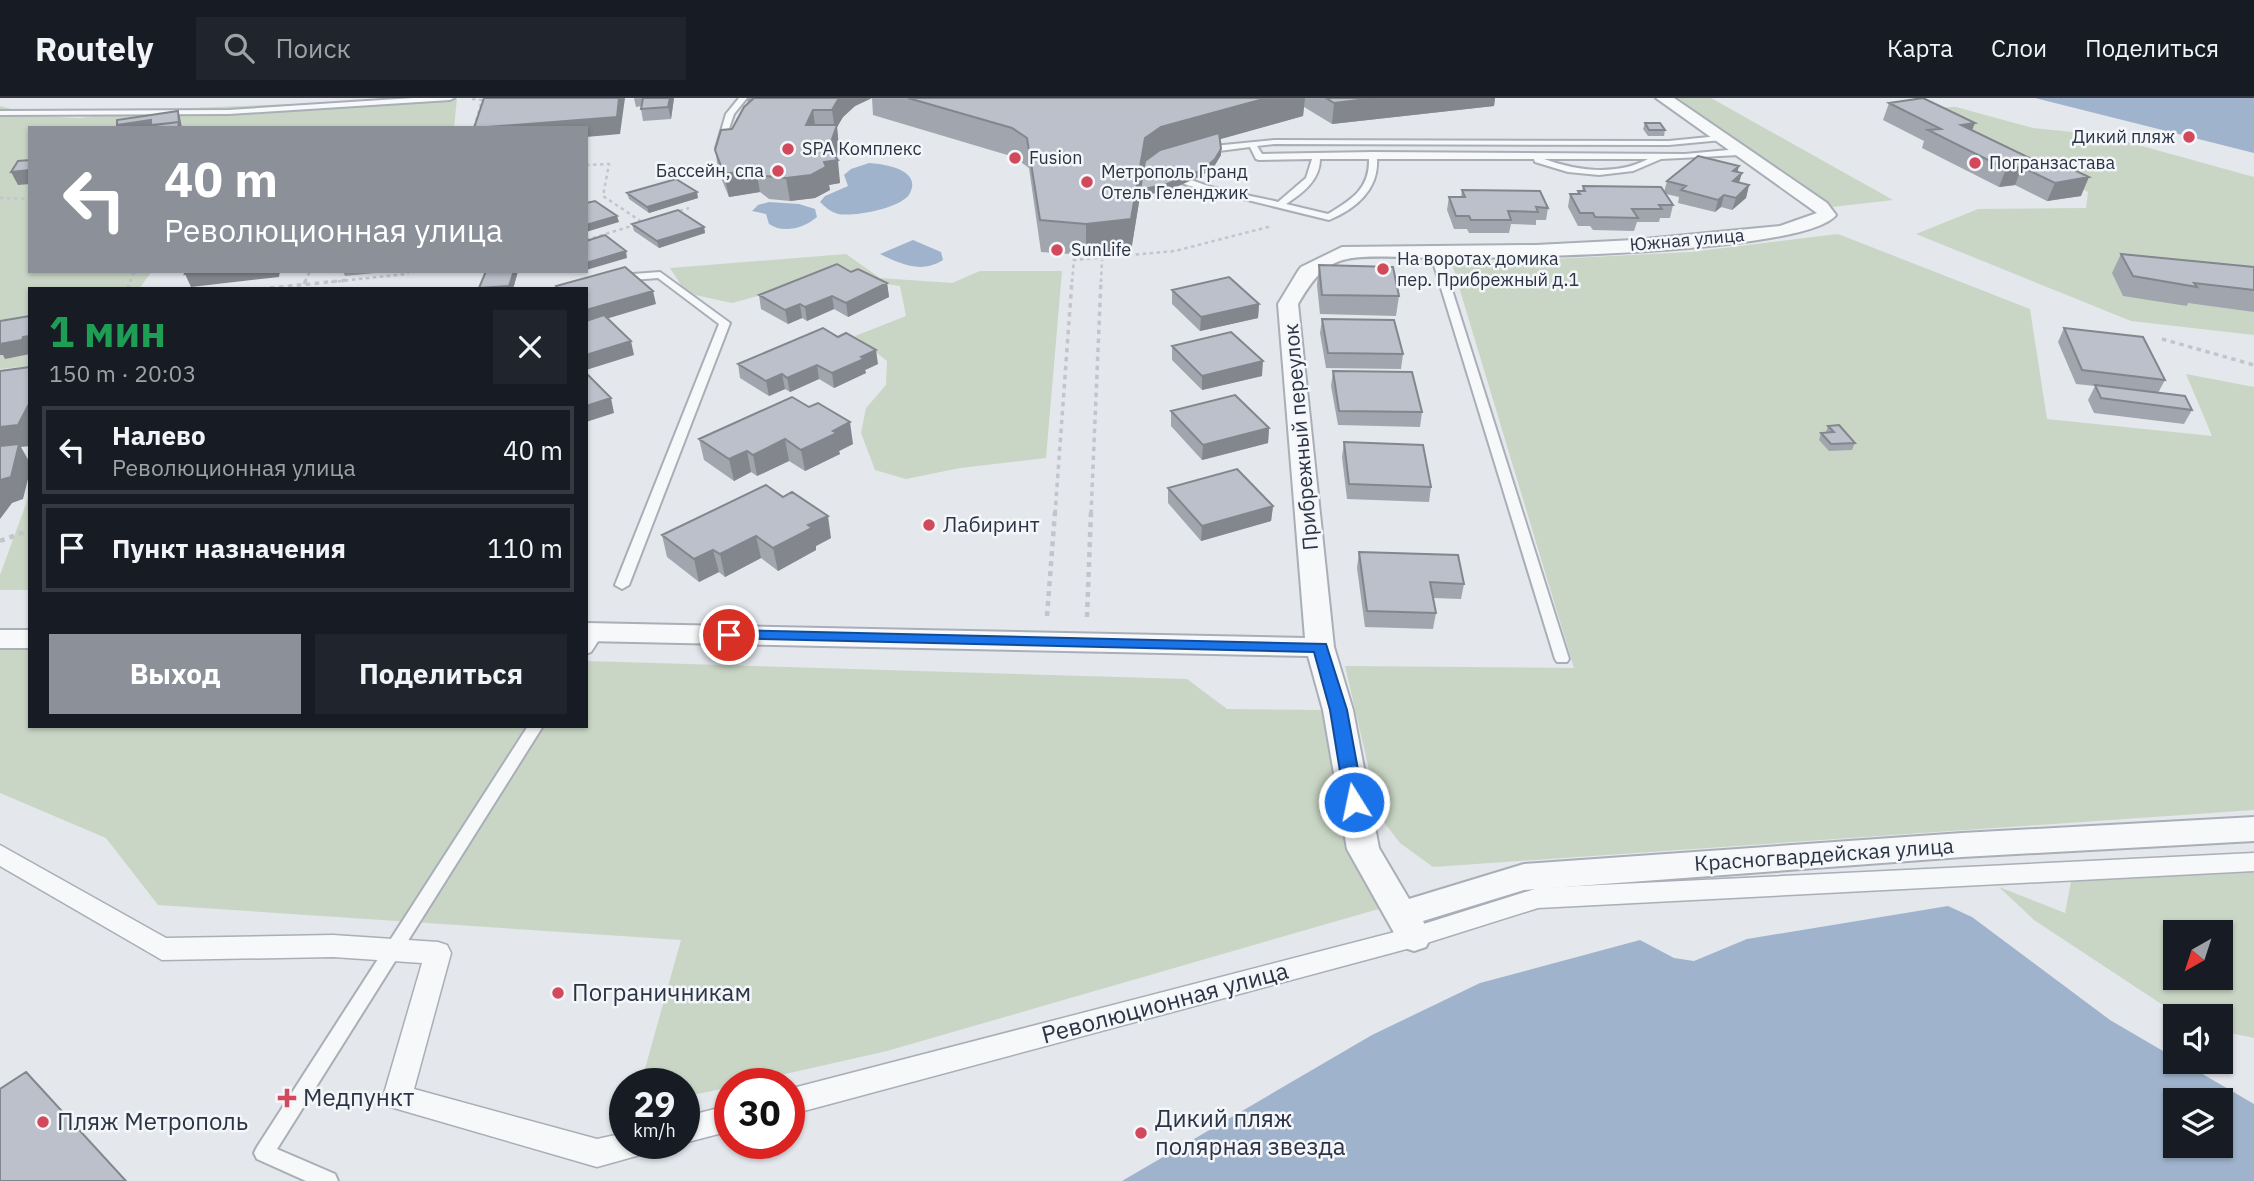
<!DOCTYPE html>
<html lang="ru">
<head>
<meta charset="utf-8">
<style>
  :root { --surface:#171b24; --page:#20242c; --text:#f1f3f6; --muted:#9ea1a6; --line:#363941; --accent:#8c9099 }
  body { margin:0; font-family:"IBM Plex Sans",sans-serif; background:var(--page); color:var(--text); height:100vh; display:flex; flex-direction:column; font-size:26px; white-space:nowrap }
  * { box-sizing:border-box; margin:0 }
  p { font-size:23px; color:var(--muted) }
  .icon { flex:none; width:38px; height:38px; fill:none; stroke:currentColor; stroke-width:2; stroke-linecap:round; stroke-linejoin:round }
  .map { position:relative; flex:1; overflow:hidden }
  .side { position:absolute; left:28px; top:189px; width:560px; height:441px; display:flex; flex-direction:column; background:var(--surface); border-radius:0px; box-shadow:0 2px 5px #0004 }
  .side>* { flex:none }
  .guide { position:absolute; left:28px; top:28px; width:560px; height:147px; border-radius:0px; box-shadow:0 2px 5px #0004; background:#8c9099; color:#fff; overflow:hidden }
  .needle { width:46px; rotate:219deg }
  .fabs { position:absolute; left:2163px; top:822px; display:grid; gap:14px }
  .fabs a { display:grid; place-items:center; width:70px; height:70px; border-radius:0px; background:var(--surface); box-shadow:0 2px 5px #0004; font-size:35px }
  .speed { position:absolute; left:609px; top:970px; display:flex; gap:14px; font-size:35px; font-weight:700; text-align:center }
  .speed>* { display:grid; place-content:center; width:91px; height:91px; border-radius:50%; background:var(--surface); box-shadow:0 2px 5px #0004; line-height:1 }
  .speed small { font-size:18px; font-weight:400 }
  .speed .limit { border:10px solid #d22; background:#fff; color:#111 }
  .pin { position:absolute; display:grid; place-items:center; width:60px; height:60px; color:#fff; margin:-30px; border:4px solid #fff; border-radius:50%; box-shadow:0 2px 7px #0007 }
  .me { position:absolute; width:77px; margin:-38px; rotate:350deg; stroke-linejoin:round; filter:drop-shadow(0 0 5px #0008) }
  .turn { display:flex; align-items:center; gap:24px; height:147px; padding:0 21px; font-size:32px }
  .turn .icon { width:91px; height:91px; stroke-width:2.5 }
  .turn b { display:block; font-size:49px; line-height:60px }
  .round { display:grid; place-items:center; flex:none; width:74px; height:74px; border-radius:0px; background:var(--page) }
  .headline { display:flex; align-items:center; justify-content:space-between; height:119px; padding:0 21px }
  h1 { font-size:42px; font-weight:700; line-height:52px; color:#1e9e55 }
  .primary-button { display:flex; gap:14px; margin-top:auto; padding:14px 21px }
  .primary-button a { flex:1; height:80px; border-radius:0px; background:var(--accent); color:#fff; font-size:28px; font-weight:700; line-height:80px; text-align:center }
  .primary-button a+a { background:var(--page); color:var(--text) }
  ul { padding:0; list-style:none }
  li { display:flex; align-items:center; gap:21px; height:88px; margin:0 14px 10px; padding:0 7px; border:4px solid var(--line); border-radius:0px }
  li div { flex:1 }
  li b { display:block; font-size:26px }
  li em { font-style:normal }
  header { display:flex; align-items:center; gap:42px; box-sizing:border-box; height:98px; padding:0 35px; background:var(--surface); border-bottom:2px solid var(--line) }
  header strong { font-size:33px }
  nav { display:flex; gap:38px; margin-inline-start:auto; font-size:24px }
  .search { width:490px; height:63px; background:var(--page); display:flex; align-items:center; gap:18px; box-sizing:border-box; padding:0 24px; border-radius:0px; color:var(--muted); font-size:26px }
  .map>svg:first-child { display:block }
</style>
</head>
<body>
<header>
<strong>Routely</strong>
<div class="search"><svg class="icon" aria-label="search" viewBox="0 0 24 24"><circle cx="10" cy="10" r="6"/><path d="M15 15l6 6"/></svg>Поиск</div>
<nav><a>Карта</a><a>Слои</a><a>Поделиться</a></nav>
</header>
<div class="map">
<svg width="2254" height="1083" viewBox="0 0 2254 1083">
  <rect width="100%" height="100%" fill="#e4e7ec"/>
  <path fill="#c9d6c5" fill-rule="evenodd" d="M457 0 454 30H30V173H152L139 191H30V268L0 271V8L38 18 80 20 136 12Z
    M1673 0H1711L1893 102 1832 109Z
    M1956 9 2033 30 2102 37 2254 79V237L2131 223 1916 136 1978 111 2086 110 2088 94 1916 10Z
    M1838 136 2030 211 2047 321 2212 338 2186 276 2254 289V712L1433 769 1400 745 1380 719 1345 568 1574 570 1452 166 1691 154Z
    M846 156 880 180 952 185 980 173H1062L1046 360 960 370 906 381 875 372 861 335 866 310 886 287 887 263 855 238 906 218 900 188 832 178 732 205 686 195 670 170Z
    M30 395V492H0V477Z
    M30 546V628H586V563L1187 581 1227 611 1323 612 1354 762 1382 810 887 953 746 985H730V989L684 999V985H641L681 842 158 807 106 740 0 695V547Z
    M2254 766V940L2221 933V919H2181L2034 822 1999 789 2065 815 2071 784 2163 771ZM2175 835H2221V880H2175Z"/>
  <path fill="#9fb4cc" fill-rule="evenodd" d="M2035 0H2254V55Z
    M869 65C883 66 922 71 910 95 903 110 854 119 838 116 831 114 825 109 820 104L825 98 848 88 844 77 851 71Z
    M769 104 799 106 815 111 817 119C804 130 784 136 769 126L766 116 752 113 758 107Z
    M913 142 941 154 943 162C921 176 901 166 880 156Z
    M1948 808 1972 819 2110 922 2175 960V964H2182L2254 1006V1083H1122L1372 937 1480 885 1640 842 1674 860 1694 863 1747 841ZM2175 1003H2221V1048H2175Z"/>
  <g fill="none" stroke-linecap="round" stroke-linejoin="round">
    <g stroke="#a9aeb7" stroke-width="4">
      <path id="service" d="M413 0H454L450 2 229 16 0 17V13L229 12Z
        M739 0H747L734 16 723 48 716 50 726 16Z
        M1719 38H1722V42L1669 47 1274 46 1257 48 1262 56 1373 54 1685 56 1739 51 1743 54 1739 57 1661 61 1633 73 1599 77 1568 74 1535 64 1534 61H1377C1379 91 1356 111 1329 122L1190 88 1176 83 1167 73 1174 71C1193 90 1251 97 1278 104L1306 80 1312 61 1259 62 1256 61 1250 49 1203 55 1199 52 1203 49 1274 42 1669 43ZM1320 61H1369C1370 91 1351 102 1328 116L1286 106C1303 95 1320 82 1320 61ZM1544 61H1648C1616 78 1577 73 1544 61Z
        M1432 152 1440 154 1569 561 1567 564H1557L1555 561 1430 154Z
        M660 174 730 225 629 487 622 491 615 487 719 226 658 180 619 183 614 180 619 177Z
        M597 530 604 534 591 554 586 556V540L592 531Z
        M528 628H543L277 1051 335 1076 338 1083H306L257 1061 254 1055 257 1049Z"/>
    </g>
    <g stroke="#a9aeb7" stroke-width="3">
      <path id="pedestrian" d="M0 747 166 840 333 837 438 844 447 847 451 855 414 991 597 1041 625 1035V1045H652L647 1055 597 1069 387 1008 383 999 422 865 333 859 162 862 0 768Z
        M2254 755V773L1538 810 1414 849 789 1017V991L1414 829 1538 790Z
        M730 1007V1033L684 1045H683L684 1019Z"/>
    </g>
    <g stroke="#a9aeb7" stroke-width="4">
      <path id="minor" d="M1656 0H1674L1827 105 1836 117C1806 156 1499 160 1437 160 1413 160 1369 156 1347 161 1322 166 1310 186 1298 206L1334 549 1353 612 1379 750 1409 801 1524 766 1962 735 2254 719V743L1962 759 1524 792 1423 823 1431 839 1426 849 1414 853 1402 849 1347 751 1323 612 1308 558 586 543V525L1305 540 1278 206 1298 173 1301 169 1342 149 1536 147 1634 142 1780 128 1817 115Z
        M0 532H30V550H0Z"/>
    </g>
    <path stroke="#c2c5cb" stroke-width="2.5" stroke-dasharray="3.5 3.5" stroke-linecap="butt" d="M472 1 482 2 474 30
      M586 67 609 66 603 98 642 124
      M0 100 30 101
      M673 115 689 110
      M586 142 638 126
      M130 184 135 173
      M305 184 310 173
      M331 184 407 176 409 173
      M1072 184 1074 162 1175 153 1272 128
      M1101 184 1102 162"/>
    <path stroke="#c2c5cb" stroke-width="3.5" stroke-dasharray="4.5 4.5" stroke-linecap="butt" d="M304 186 306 182
      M127 191 131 182
      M261 191 348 182
      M2162 241 2254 267
      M1055 416 1072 182
      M1091 416 1101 182"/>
    <path stroke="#c2c5cb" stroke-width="4.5" stroke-dasharray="5 5" stroke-linecap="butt" d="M0 443 30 432
      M1047 518 1055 414
      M1087 519 1091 414"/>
    <use href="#service" fill="#f7f8fa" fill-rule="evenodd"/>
    <use href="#pedestrian" fill="#f7f8fa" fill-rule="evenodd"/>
    <use href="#minor" fill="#f7f8fa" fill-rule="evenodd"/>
  </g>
  <path fill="#a1a5ae" d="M634 0H674L671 21 643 23 641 11V8L636 9Z
    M747 0H1495L1494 8 1332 26 1304 9 1303 18 1220 41 1221 57 1215 67 1203 77 1167 93 1140 98 1131 153 1086 157 1041 154 1029 70 1014 59 873 17 872 0 855 8 843 19 837 29 839 50 836 60 840 85 829 87 830 92 815 100 790 103 769 101 760 94 729 99 719 75 715 52 732 31 748 6Z
    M1889 5 1972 32 2081 98 2047 103 2015 87 1999 89 1922 50 1924 43 1883 22Z
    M1645 25 1665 32 1664 38H1648L1643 31Z
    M1738 74 1739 85 1749 87 1746 100 1732 112 1721 109 1715 114 1678 105 1679 99 1666 96 1673 107 1670 120H1660L1659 124H1637L1634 133 1593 132 1590 128H1578L1568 109 1570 96H1577L1578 93H1582L1583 88 1664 94 1667 83Z
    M1462 92 1548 110 1546 122H1536V127L1511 126 1509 135H1469L1467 131H1454L1447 112 1449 99H1461Z
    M627 95 698 100 649 115 629 101Z
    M632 126 704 129 705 135 659 150 634 133Z
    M2121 156 2254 169V214L2188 205 2187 208 2123 198 2112 175Z
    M1319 167 1399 198 1396 218 1320 216 1317 187Z
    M343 173H394L345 178Z
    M486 173H518L513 191H480Z
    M851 174 887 185 889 199 848 219 834 211 807 223 802 220 788 226 761 211 759 197Z
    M1172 192 1259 206 1258 220 1200 233 1172 206Z
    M1322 221 1403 256 1401 271 1326 270 1320 235Z
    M2064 230 2165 282 2158 295 2192 312 2184 326 2094 315 2088 302 2095 288 2076 286 2058 244Z
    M1172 248 1262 278 1202 292 1172 262Z
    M738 266H878L865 272 866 275 834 290 819 281 790 294 785 291 769 298 740 280Z
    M1333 273 1422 314 1420 329 1338 327 1331 288Z
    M792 299 853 346 839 353 840 356 805 373 789 363 757 378 751 374 734 383 704 362 699 341Z
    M1171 313 1269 330 1268 345 1202 362 1171 328Z
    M1828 328 1855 345 1852 352 1829 353 1819 342 1821 335 1826 334Z
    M1344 344 1431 389 1429 404 1347 401 1342 359Z
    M766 387 831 440 816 448V452L778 473 761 460 725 479 719 474 699 484 667 459 662 437Z
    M1168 390 1273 408 1271 423 1201 443 1168 405Z
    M1359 454 1464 486 1461 501 1433 500 1436 515 1433 531 1365 529 1357 470Z"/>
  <path fill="#83868d" d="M619 0H625L620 36 586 39V30H476Z
    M670 0H674L671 21 668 9Z
    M839 0H872L855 8 843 19 837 29 839 50 835 63 838 62 840 85 829 87 830 92 815 100 790 103 786 80 824 64 835 33 832 12Z
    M1267 0H1305L1303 18 1160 58 1221 51V57L1215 67 1203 77 1167 93 1140 98 1131 153 1086 157V126L1145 40 1161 29Z
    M1375 0H1495L1494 8 1332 26 1334 5Z
    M813 12 816 34 806 27Z
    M178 13 180 19 182 30H152Z
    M151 22 153 28 144 30H118L117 27Z
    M1975 25 1968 42 1961 27Z
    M1739 68 1736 80 1742 75 1738 88 1730 86 1733 73Z
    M2022 69 2015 87 1999 89 2006 71Z
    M756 71 760 94 729 99 724 76Z
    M30 72V86L18 87 11 74Z
    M2089 79 2081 98 2047 103 2055 85Z
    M1749 87 1746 100 1732 112 1736 100Z
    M697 94 698 100 649 115 647 109Z
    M1724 97 1721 109 1715 114 1718 102Z
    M617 118 619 124 586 134V127Z
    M704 129 705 135 659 150 657 143Z
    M626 153 627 160 586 172V165Z
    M206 173H280L279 179 191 189 185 176Z
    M514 173H518L513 191H510L509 188Z
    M887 185 889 199 848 219 846 205Z
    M653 193 656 206 586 227V212Z
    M832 198 834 211 807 223 805 209Z
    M800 206 802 220 788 226 785 212Z
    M1259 206 1258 220 1200 233 1201 219Z
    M30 238V256L5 261 3 257H0V246Z
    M631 243 634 257 586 272V257Z
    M876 252 878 266 865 272 866 275 834 290 832 275 861 259Z
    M1263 263 1262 278 1202 292V278Z
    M817 267 819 281 790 294 787 280Z
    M782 276 785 291 769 298 766 283Z
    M611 300 614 315 586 324V308Z
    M30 304V348L21 349 30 365V373L23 401 12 405 0 421V329Z
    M850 324 853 346 839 353 840 356 805 373 801 352 833 333Z
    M1269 330 1268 345 1202 362 1203 347Z
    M785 341 789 363 757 378 753 357Z
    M747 353 751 374 734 383 729 361Z
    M1273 408 1271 423 1201 443 1202 428Z
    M828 418 831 440 816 448V452L778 473 773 450 808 427Z
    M756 438 761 460 725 479 720 456Z
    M713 452 719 474 699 484 694 461Z"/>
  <path fill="#bbc0ca" stroke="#83868d" stroke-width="2" d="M484 0H619L617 19 474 30Z
    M643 0H670L668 9 641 11Z
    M754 0H839L832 12H813L806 27H837L831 44V54L838 62 824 64 826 69 811 77 786 80 766 78 756 71 724 76 715 52 721 32 732 31 744 9Z
    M908 0H1267L1161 29 1145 40 1131 121 1086 126 1040 122 1027 40 1012 30Z
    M1326 0H1375L1334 5Z
    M1923 0 1975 25 1961 27 2040 65 2055 63 2089 79 2055 85 2022 69 2006 71 1928 32 1941 31 1889 5Z
    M178 13 179 25V24L151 27V22L117 27V22Z
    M179 24 178 30H132Z
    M1645 25H1660L1665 32H1649Z
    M1219 35 1221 51 1215 61 1204 71 1167 86 1140 92 1145 63 1160 52Z
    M1698 58 1739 68 1733 73 1742 75 1733 83 1749 87 1736 100 1724 97 1718 102 1681 92 1686 88 1667 83Z
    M30 62V72L11 74 18 63Z
    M676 81 697 94 647 109 627 95Z
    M1583 88 1661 89 1673 107H1659L1662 111H1632L1638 120 1595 119 1593 115H1580L1570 96H1580L1578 93H1585Z
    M1462 92 1540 93 1548 110 1536 109 1538 114 1508 113 1511 122H1471L1469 118H1456L1449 99H1465Z
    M595 103 617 118 586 127V105Z
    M678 112 704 129 657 143 632 126Z
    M605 137 626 153 586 165V143Z
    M2121 156 2254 169V192L2194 185 2197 189 2133 178Z
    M837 166 851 174 858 171 887 185 846 205 832 198 805 209 800 206 785 212 759 197Z
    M1319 167 1393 169 1399 198 1322 197Z
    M625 169 653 193 586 212V191H558L556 188Z
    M187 173H206L185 176Z
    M486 173H514L509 188 479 190Z
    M1229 179 1259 206 1201 219 1172 192Z
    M604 217 631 243 586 257V223Z
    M30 218V238L23 239 22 242 0 246V223Z
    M1322 221 1394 222 1403 256 1328 255Z
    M823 230 838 239 846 235 876 252 861 259 864 261 832 275 817 267 787 280 782 276 766 283 738 266Z
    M2064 230 2143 239 2165 282 2082 272Z
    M1231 234 1263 263 1202 278 1172 248Z
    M30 269V304L18 327 0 329V273Z
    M1333 273 1412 274 1422 314 1339 313Z
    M586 275 611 300 586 308Z
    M2095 287 2185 298 2192 312 2101 300Z
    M1235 297 1269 330 1203 347 1171 313Z
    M792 299 809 309 818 305 850 324 833 333 837 335 801 352 785 341 753 357 747 353 729 361 699 341Z
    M1839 327 1855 345 1831 346 1821 335 1834 334 1828 328Z
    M1344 344 1423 347 1431 389 1349 386Z
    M19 346 11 379 0 382V348Z
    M1237 371 1273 408 1202 428 1168 390Z
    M766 387 783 399 792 394 828 418 808 427 812 430 773 450 756 438 720 456 713 452 694 461 662 437Z
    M1359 454 1458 457 1464 486 1430 484 1436 515 1367 513Z
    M26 974 126 1083H0V991Z"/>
  <path fill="#1a73e8" stroke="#114b97" stroke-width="2" d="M729 532 1326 546 1347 612 1364 704 1361 709H1348L1345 704 1330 612 1314 554 723 540 721 537 723 533Z"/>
  <g fill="#d1495b" stroke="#f4f6f9" stroke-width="2.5">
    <circle cx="2189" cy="39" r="7"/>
    <circle cx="788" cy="51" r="7"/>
    <circle cx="1015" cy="60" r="7"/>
    <circle cx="1975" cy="65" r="7"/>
    <circle cx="778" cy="73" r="7"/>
    <circle cx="1087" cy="84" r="7"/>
    <circle cx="1057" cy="152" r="7"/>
    <circle cx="1383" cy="171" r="7"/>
    <circle cx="929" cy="427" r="7"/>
    <circle cx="558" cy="895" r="7"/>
    <path d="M283.5 989.5h7v7h7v7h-7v7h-7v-7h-7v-7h7z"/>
    <circle cx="43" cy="1024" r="7"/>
    <circle cx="1141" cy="1035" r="7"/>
  </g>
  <g text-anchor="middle" stroke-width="5" stroke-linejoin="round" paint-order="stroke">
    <g font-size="18" fill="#2b3445" stroke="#f4f6f9" text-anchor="start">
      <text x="2175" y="45" text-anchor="end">Дикий пляж</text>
      <text x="802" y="57">SPA Комплекс</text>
      <text x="1029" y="66">Fusion</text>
      <text x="1989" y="71">Погранзастава</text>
      <text x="764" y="79" text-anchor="end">Бассейн, спа</text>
      <text x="1101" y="80">Метрополь Гранд<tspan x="1101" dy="21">Отель Геленджик</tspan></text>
      <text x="1071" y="158">SunLife</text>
      <text x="1397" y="167">На воротах домика<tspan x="1397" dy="21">пер. Прибрежный д.1</tspan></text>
    </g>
    <g font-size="18" fill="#2b3445" stroke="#f4f6f9">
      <text transform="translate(1687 142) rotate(-5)" y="6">Южная улица</text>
    </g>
    <g font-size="21" fill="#2b3445" stroke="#f4f6f9">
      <text transform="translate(1301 339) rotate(-95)" y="7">Прибрежный переулок</text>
      <text transform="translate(1824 757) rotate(-4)" y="7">Красногвардейская улица</text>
    </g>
    <g font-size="21" fill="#2b3445" stroke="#f4f6f9" text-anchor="start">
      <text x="943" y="434">Лабиринт</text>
    </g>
    <g font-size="24" fill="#2b3445" stroke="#f4f6f9" text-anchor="start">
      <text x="572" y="903">Пограничникам</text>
      <text x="303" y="1008">Медпункт</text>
      <text x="1155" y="1029">Дикий пляж<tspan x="1155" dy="28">полярная звезда</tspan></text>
      <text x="57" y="1032">Пляж Метрополь</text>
    </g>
    <g font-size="24" fill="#2b3445" stroke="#f4f6f9">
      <text transform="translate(1165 905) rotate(-15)" y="8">Революционная улица</text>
    </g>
  </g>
</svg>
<div class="fabs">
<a><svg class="needle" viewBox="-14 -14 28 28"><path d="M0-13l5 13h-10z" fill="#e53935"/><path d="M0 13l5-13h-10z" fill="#9ea1a6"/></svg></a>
<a><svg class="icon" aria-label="sound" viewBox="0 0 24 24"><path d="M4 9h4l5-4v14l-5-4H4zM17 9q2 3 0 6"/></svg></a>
<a><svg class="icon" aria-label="layers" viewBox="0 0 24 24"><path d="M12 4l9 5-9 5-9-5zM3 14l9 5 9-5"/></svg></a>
</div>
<div class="speed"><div>29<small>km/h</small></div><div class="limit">30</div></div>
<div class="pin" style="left:729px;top:537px;background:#d93025"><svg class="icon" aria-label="arrive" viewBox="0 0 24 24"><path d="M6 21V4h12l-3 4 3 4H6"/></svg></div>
<svg class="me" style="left:1354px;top:704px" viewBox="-20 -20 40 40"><circle r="17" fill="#1a73e8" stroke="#fff" stroke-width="3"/><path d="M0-11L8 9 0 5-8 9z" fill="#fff"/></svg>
<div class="guide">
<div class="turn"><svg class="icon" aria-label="left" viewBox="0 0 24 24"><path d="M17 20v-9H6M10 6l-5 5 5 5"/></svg><div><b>40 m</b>Революционная улица</div></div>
</div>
<section class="side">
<div class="headline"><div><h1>1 мин</h1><p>150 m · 20:03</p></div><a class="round"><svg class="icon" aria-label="close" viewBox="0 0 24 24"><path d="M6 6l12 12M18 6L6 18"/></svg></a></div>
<ul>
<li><svg class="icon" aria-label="left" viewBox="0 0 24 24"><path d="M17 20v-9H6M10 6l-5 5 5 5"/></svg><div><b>Налево</b><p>Революционная улица</p></div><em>40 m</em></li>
<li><svg class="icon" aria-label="arrive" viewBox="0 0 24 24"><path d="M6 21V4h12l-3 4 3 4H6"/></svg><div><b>Пункт назначения</b></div><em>110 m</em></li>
</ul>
<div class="primary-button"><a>Выход</a><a>Поделиться</a></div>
</section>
</div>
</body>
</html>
